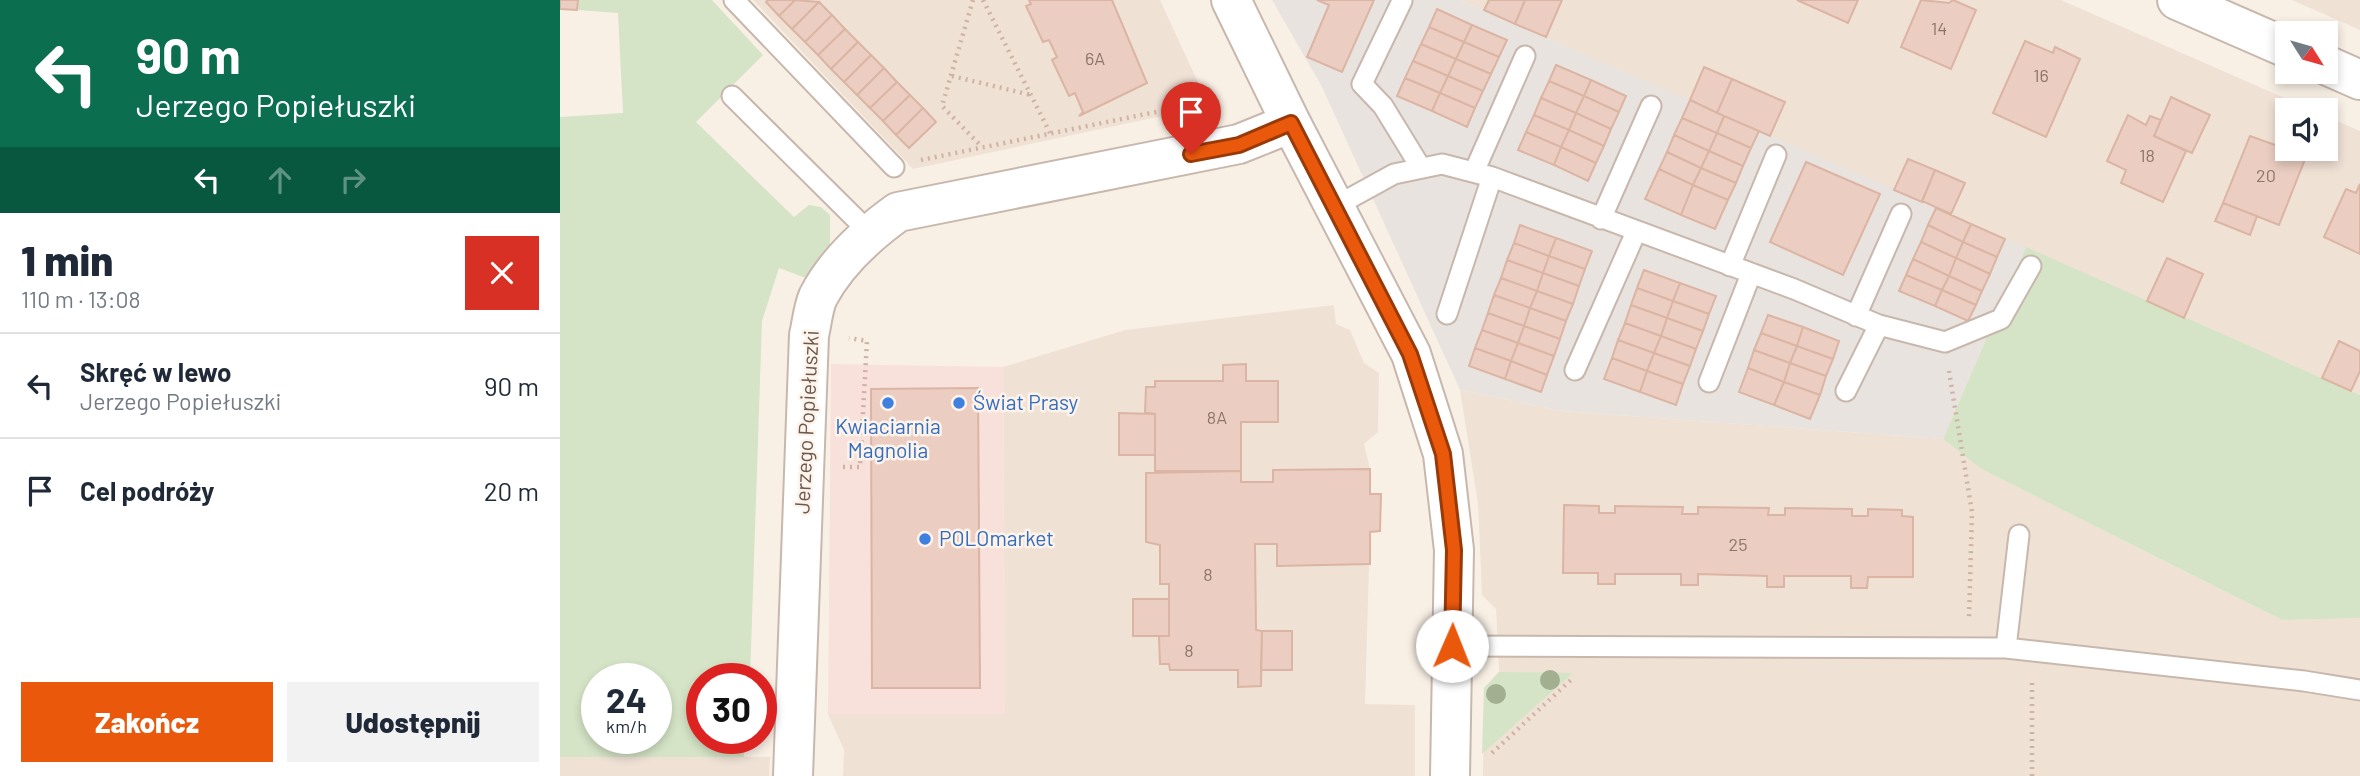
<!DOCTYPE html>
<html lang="pl">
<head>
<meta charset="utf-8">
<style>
  :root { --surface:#fff; --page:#f2f2f3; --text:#1f2937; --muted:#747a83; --line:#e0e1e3; --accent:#ea580c }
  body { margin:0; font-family:Barlow,sans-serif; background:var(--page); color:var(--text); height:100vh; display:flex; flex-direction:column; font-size:26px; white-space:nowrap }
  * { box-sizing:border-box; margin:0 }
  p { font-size:23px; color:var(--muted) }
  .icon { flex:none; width:38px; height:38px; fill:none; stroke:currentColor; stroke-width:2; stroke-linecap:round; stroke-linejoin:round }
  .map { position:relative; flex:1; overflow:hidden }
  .sheet { display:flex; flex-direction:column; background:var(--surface); width:560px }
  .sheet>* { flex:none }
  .banner { background:#0b6e4f; color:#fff; overflow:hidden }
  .needle { width:46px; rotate:127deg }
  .buttons { position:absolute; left:1715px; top:21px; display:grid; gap:14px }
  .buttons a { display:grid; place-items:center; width:63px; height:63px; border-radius:0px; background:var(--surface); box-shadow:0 4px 10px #0003; font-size:35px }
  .speed { position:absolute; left:21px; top:663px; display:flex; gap:14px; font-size:35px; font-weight:700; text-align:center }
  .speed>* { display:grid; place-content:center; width:91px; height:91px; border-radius:50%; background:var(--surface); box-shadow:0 4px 10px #0003; line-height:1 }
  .speed small { font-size:18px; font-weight:400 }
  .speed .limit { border:10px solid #d22; background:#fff; color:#111 }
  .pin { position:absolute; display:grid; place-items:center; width:60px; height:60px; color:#fff; margin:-72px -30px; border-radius:50% 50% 50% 0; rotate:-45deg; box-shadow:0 0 7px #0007 }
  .pin .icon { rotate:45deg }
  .me { position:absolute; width:77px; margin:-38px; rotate:1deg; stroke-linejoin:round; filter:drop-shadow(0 0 5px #0008) }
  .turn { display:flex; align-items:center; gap:24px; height:147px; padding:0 21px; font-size:32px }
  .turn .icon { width:91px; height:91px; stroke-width:2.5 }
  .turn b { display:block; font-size:49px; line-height:60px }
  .lanes { display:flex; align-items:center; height:66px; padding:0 21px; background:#0003; justify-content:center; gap:35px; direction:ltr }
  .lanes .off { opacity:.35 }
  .round { display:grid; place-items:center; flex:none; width:74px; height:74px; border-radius:0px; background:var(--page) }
  .headline { display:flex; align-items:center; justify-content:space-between; height:119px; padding:0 21px }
  h1 { font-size:42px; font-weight:800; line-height:52px }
  .primary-button { display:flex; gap:14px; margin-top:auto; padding:14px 21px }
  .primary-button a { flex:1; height:80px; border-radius:0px; background:var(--accent); color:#fff; font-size:28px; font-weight:800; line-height:80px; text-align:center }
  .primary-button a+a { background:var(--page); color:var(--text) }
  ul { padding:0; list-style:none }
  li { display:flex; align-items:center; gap:21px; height:105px; padding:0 21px; border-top:2px solid var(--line) }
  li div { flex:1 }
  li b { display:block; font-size:26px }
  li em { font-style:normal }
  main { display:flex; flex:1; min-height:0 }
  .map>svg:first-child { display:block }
</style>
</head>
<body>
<main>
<section class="sheet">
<div class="banner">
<div class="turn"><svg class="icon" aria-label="left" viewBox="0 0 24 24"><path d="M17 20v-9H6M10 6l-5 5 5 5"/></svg><div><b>90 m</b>Jerzego Popiełuszki</div></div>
<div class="lanes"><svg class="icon" aria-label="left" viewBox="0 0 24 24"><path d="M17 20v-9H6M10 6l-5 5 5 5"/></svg><svg class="icon off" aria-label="ahead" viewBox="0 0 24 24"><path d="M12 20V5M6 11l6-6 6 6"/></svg><svg class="icon off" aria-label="right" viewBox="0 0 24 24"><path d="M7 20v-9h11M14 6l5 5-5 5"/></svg></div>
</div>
<div class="headline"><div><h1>1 min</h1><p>110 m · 13:08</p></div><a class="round" style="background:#d93025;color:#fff"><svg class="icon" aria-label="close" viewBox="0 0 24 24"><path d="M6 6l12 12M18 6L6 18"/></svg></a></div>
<ul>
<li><svg class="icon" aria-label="left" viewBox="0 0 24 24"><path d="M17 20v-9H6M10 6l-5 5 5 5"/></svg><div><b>Skręć w lewo</b><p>Jerzego Popiełuszki</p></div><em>90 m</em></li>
<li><svg class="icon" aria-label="arrive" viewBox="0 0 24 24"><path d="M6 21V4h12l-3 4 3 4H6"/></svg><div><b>Cel podróży</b></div><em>20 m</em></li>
</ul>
<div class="primary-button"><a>Zakończ</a><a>Udostępnij</a></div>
</section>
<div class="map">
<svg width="1800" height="776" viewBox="0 0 1800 776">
  <rect width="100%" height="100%" fill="#f9f0e5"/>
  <path fill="#f0e1d5" d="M193 0H600L649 106 353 169Z
    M900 0H1501L1752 110H1727V149H1766V116L1800 131V395Z
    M1732 0H1800V30Z
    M774 305 776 324 790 330 804 363 819 373 818 432 804 444 810 469V494H821L820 531 810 532 805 704 855 705V776H283L284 750 268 714 445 713 443 367 565 330Z
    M900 390 1002 411 1383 439 1421 469 1722 620 1800 618V776H923L924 688 939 672 936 609 922 595 918 504Z
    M0 757H210L209 776H0Z"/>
  <path fill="#f8e1db" d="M271 364 443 367 445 714H268Z"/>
  <path fill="#e9e3df" d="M712 0H900L1466 247 1383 439 1002 411 900 390 762 87Z"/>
  <path fill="#d5e4c6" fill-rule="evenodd" d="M18 0H152L203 55 136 122 234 217 249 205 261 207 270 215V246L246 278 219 268 202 321 190 679H142L143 744 184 745V757H0V117L63 113 58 13 17 10ZM37 679H96V738H37Z
    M1466 247 1800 395V618L1722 620 1421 469 1383 439Z
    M939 672 1013 673 922 754 924 688Z"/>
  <path fill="#ebcec1" stroke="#dbb4a3" stroke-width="2" d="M0 0H18L17 10 0 9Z
    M208 0H235L219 16 206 2Z
    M235 0 259 2 232 29 219 16Z
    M469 0H552L587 83 519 116 523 112 515 93 509 96 492 60 497 57 489 40 483 42 466 6 471 4Z
    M757 0H814L782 72 747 57 769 5Z
    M929 0H965L955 24 924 10Z
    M965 0H1002L986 37 955 24Z
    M1237 0H1298L1288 23Z
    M1361 0 1389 3 1393 0 1416 10 1391 69 1341 47Z
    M259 2 272 15 245 42 232 29Z
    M877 9 912 25 904 42 869 27Z
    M272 15 285 29 258 55 245 42Z
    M912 25 947 40 939 57 904 42Z
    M869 27 904 42 896 59 861 44Z
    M285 29 298 42 271 69 258 55Z
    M1465 41 1493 53 1495 47 1520 59 1486 137 1433 113Z
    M298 42 311 55 284 82 271 69Z
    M904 42 939 57 931 74 896 59Z
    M861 44 896 59 888 76 853 61Z
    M311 55 324 68 297 95 284 82Z
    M896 59 931 74 923 91 888 76Z
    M853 61 888 76 880 93 845 78Z
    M996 65 1031 80 1024 96 989 81Z
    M1144 67 1172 79 1157 113 1130 100Z
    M324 68 337 82 310 108 297 95Z
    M888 76 923 91 915 108 880 93Z
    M845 78 880 93 872 111 837 96Z
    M1172 79 1225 102 1210 136 1157 113Z
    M1031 80 1066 96 1059 112 1024 96Z
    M989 81 1024 96 1016 113 981 98Z
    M337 82 350 95 323 121 310 108Z
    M880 93 915 108 907 127 872 111Z
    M350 95 363 108 336 135 323 121Z
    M1024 96 1059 112 1051 129 1016 113Z
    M1611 97 1650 115 1632 153 1594 136Z
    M981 98 1016 113 1009 130 974 115Z
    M1130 100 1164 116 1157 133 1122 118Z
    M363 108 376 122 349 148 336 135Z
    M1016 113 1051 129 1044 146 1009 130Z
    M974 115 1009 130 1001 147 966 132Z
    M1568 115 1586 125 1590 116 1601 120 1594 136 1626 151 1603 202 1561 183 1566 170 1547 161Z
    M1164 116 1199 131 1191 148 1157 133Z
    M1122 118 1157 133 1149 151 1114 135Z
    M1009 130 1044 146 1036 163 1001 147Z
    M966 132 1001 147 994 165 958 150Z
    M1724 132 1727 133V149H1749L1719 225 1663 203 1690 136 1718 146Z
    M1157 133 1191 148 1183 166 1149 151Z
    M1114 135 1149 151 1141 168 1107 152Z
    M1001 147 1036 163 1028 181 994 165Z
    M1149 151 1183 166 1176 183 1141 168Z
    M1107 152 1141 168 1133 185 1099 169Z
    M1348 159 1375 170 1362 202 1334 190Z
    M1246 162 1320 194 1283 275 1210 242Z
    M1141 168 1176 183 1168 200 1133 185Z
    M1099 169 1133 185 1121 215 1085 199Z
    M1375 170 1405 183 1391 214 1362 201Z
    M1800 184V254L1764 237 1786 189 1796 193Z
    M1133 185 1168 200 1155 229 1121 215Z
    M1663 203 1697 216 1690 235 1655 221Z
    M1376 208 1411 224 1403 242 1368 225Z
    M1411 224 1445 239 1437 257 1403 242Z
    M960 225 996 238 989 256 954 243Z
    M1368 225 1403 242 1396 258 1361 242Z
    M996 238 1032 251 1025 269 989 256Z
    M1361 242 1396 258 1389 276 1353 259Z
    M1403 242 1437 257 1430 274 1396 258Z
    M954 243 989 256 983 273 947 260Z
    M989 256 1025 269 1019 286 983 273Z
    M1396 258 1430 274 1422 291 1389 276Z
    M1607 258 1643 274 1624 318 1587 301Z
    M1353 259 1389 276 1382 290 1346 275Z
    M947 260 983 273 977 291 941 278Z
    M1084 270 1120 283 1113 301 1077 288Z
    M983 273 1019 286 1013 304 977 291Z
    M1346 275 1382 290 1375 306 1339 291Z
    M1389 276 1422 291 1416 305 1382 290Z
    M941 278 977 291 970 308 934 295Z
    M1120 283 1156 296 1149 314 1113 301Z
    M1077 288 1113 301 1107 318 1071 305Z
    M1382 290 1416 305 1408 321 1375 306Z
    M977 291 1013 304 1006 321 970 308Z
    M934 295 970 308 964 326 928 313Z
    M1113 301 1149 314 1143 331 1107 318Z
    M1071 305 1107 318 1101 336 1065 323Z
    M970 308 1006 321 1000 339 964 326Z
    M928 313 964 326 958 343 922 330Z
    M1208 315 1243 327 1237 346 1201 333Z
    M1107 318 1143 331 1136 349 1101 336Z
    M1065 323 1101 336 1094 353 1058 340Z
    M964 326 1000 339 994 356 958 343Z
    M1243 327 1279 341 1273 359 1237 346Z
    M922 330 958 343 951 361 915 348Z
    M1201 333 1237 346 1230 363 1194 350Z
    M1101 336 1136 349 1130 366 1094 353Z
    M1058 340 1094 353 1087 371 1052 358Z
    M1779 341 1800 351V371L1791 391 1762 378Z
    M958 343 994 356 987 375 951 361Z
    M1237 346 1273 359 1266 376 1230 363Z
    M915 348 951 361 945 379 909 366Z
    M1194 350 1230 363 1224 382 1188 368Z
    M1094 353 1130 366 1123 384 1087 371Z
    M1052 358 1087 371 1080 392 1044 379Z
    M951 361 987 375 981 392 945 379Z
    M1230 363 1266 376 1260 395 1224 382Z
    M686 364V381H718V422H681V471H595V414L585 413 586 387H595V381H663V365Z
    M1188 368 1224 382 1214 405 1179 392Z
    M1087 371 1123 384 1116 405 1080 392Z
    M1224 382 1260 395 1250 419 1214 405Z
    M418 388 420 688H312L311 389Z
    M559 413 595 414V455H559Z
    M810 469V494H821L820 531 810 532V564L717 566V544H695L696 630 702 631 701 686 678 687V670H610L609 664H600L599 636H609V584H600V545L586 542V473L681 471V482H713V470Z
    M1004 505 1039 506V513H1055V506L1123 507 1122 514H1138V507L1209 508 1208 515H1225V508L1292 509V516H1308V509L1342 510V516L1353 517V577H1308L1307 588H1291V576H1224V587H1207V576L1138 574V585H1121V574H1055V584H1038V573H1003Z
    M573 599H609V636H573Z
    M702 631H732V670H701Z"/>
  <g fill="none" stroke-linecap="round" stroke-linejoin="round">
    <g stroke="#c8b7ad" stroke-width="23">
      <path id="service" d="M174 0 334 167
        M842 1 802 84 823 106 861 168
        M172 96 310 233
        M914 172 965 56
        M774 207 834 174 882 164 932 177 1234 289 1319 325 1385 342 1441 319 1471 266
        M1041 219 1091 106
        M1170 266 1216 155
        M887 314 932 177
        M1296 316 1341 214
        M1015 370 1076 232
        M1149 382 1191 274
        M1286 391 1319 325
        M892 646 1446 648 1744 681 1800 690
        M1446 648 1459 535"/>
    </g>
    <g stroke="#c8b7ad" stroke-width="42">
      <path id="minor" d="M671 0 731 123 851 354 883 454 894 550 890 776
        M1617 0 1727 48
        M1766 65 1800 80
        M233 776 249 335C252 323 253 308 258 297 276 262 306 235 338 212L679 144 731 123"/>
    </g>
    <path stroke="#cfb2a4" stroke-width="4.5" stroke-dasharray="2 5" stroke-linecap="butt" d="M413 0 382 106 422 147
      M423 0 490 133
      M392 76 471 95
      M361 160 640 103 650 88
      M1389 371 1412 512 1409 619
      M283 467H300L307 341 289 338
      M932 753 1013 678
      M1472 776V683"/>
    <use href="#service" stroke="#fff" stroke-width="19"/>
    <use href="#minor" stroke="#fff" stroke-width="38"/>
  </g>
  <g fill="#a2af90">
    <circle cx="990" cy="680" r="10"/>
    <circle cx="936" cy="694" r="10"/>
  </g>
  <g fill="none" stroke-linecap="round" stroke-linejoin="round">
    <g stroke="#983908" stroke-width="18">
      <path id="route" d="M631 154 679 145 731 123 850 354 883 454 894 550 892 646"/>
    </g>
    <use href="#route" stroke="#ea580c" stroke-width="12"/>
  </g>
  <g fill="#3f7fe0" stroke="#fcf4eb" stroke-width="2.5">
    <circle cx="328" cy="403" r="7"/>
    <circle cx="399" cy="403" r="7"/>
    <circle cx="365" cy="539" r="7"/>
  </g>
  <g text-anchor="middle" stroke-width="5" stroke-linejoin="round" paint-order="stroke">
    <g font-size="18" fill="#8d756b">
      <text x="1379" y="35">14</text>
      <text x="535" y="65">6A</text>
      <text x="1481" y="82">16</text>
      <text x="1587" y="162">18</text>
      <text x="1706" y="182">20</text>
      <text x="657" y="424">8A</text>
      <text x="1178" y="551">25</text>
      <text x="648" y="581">8</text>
      <text x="629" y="657">8</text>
    </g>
    <g font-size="21" fill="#366cbe" stroke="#fcf4eb" text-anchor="start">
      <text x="413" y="410">Świat Prasy</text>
      <text x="328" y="434" text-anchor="middle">Kwiaciarnia<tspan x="328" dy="24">Magnolia</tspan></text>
      <text x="379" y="546">POLOmarket</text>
    </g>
    <g font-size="21" fill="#6e574e" stroke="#fcf4eb">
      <text transform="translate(247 422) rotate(-87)" y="7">Jerzego Popiełuszki</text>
    </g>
  </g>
</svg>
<div class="buttons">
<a><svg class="needle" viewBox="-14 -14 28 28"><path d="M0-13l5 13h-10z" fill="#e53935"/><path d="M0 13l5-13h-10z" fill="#747a83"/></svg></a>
<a><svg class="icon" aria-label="sound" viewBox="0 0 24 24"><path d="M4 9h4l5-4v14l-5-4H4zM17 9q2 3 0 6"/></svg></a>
</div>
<div class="speed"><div>24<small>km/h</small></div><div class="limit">30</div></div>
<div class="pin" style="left:631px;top:154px;background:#d93025"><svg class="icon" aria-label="arrive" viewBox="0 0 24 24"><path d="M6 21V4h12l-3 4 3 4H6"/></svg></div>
<svg class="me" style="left:892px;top:646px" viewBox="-20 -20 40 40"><circle r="19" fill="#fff"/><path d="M0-13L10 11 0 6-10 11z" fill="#ea580c"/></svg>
</div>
</main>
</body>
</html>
